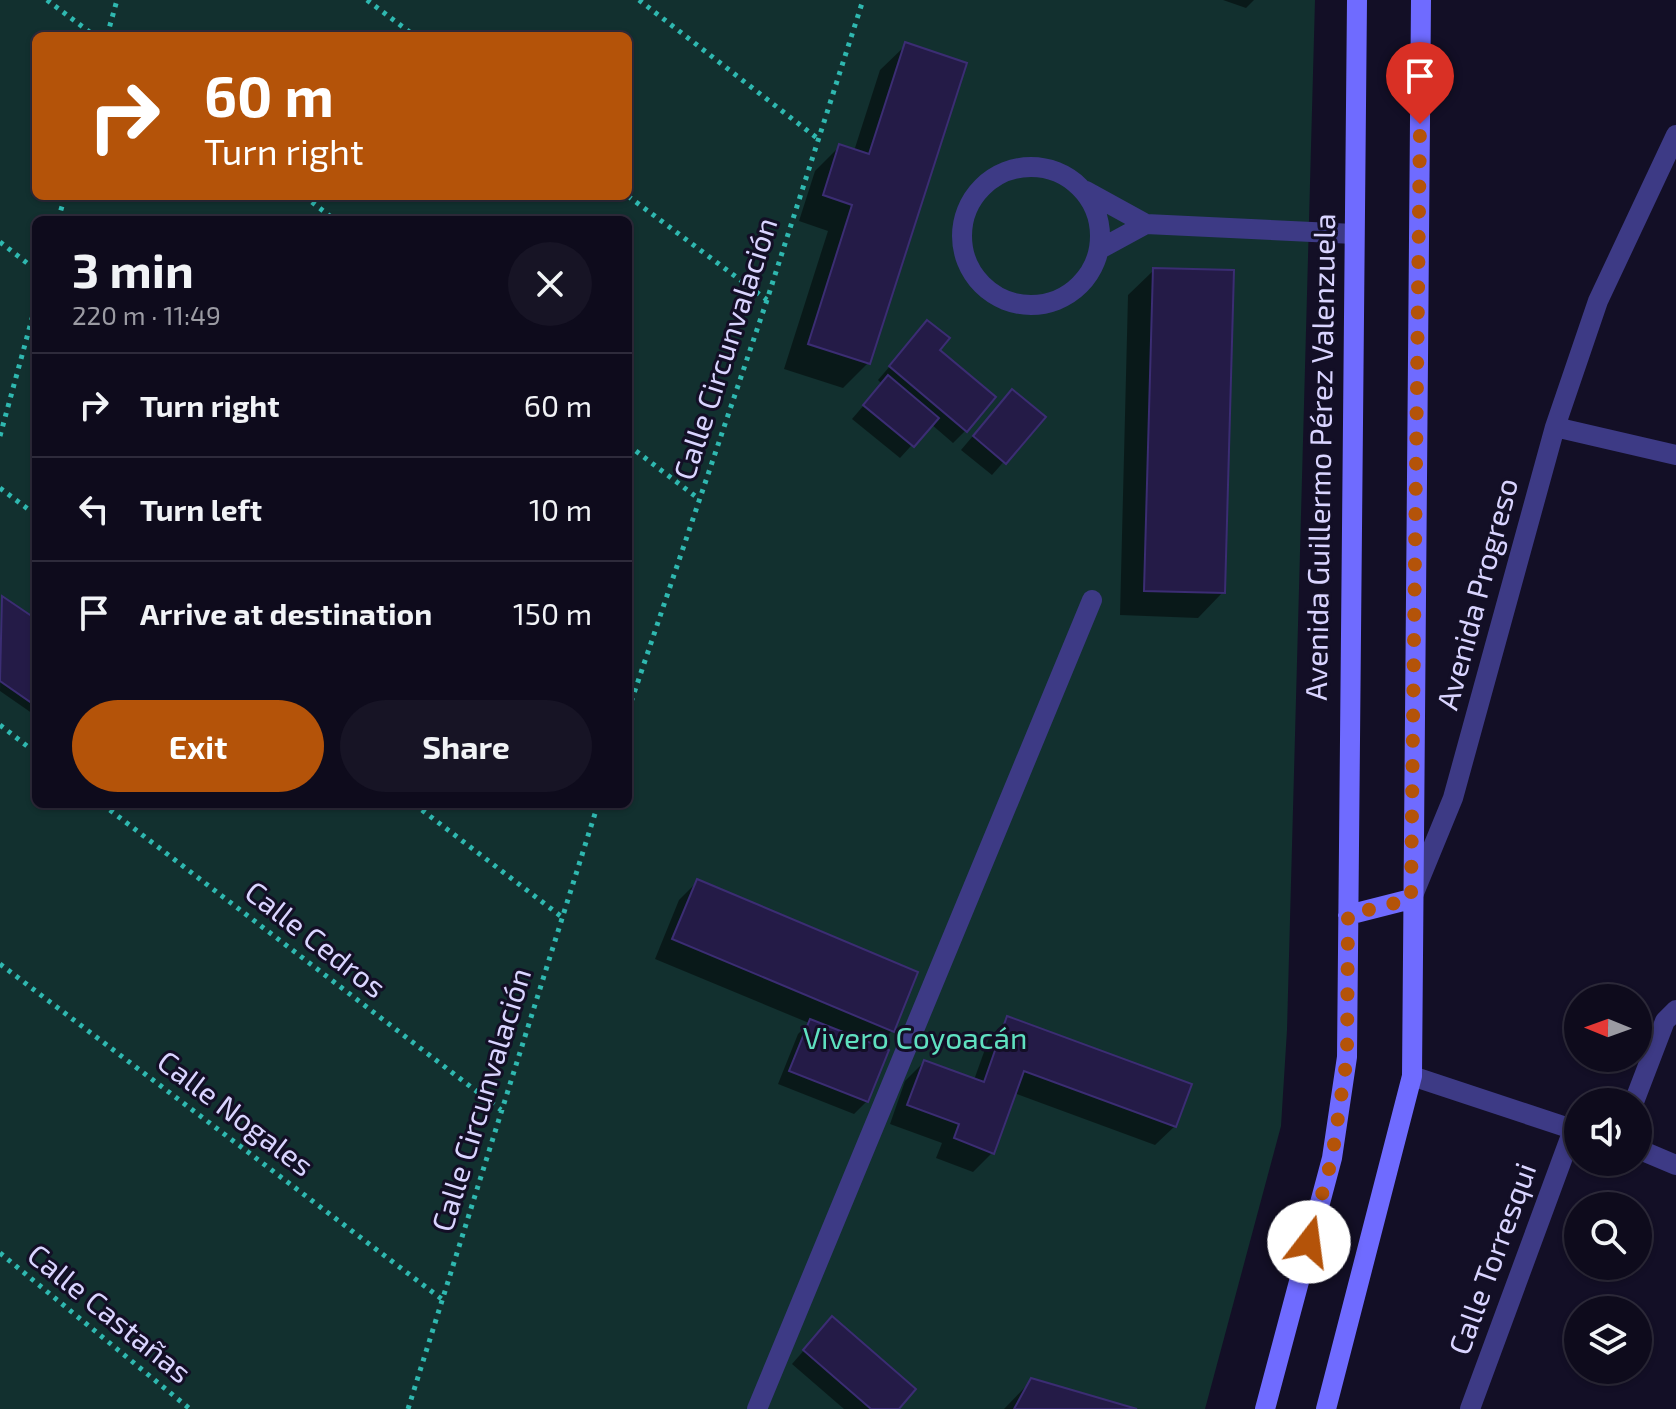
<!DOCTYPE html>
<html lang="en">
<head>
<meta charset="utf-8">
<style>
  :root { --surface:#0e0b1c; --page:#171425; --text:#f1f3f6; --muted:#9b9ba3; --line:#2e2b3b; --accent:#b45309 }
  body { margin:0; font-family:"Exo 2",sans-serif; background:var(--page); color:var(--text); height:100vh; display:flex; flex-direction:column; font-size:30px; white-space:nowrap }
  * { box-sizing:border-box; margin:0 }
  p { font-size:26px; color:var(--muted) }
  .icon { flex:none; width:44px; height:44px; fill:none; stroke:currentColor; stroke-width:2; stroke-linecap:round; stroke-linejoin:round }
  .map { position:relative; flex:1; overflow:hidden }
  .panel { position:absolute; left:32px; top:216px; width:600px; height:592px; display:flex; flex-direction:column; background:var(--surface); border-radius:12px; box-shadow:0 2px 6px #0004,0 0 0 2px var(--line) }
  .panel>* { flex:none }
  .banner { position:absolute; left:32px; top:32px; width:600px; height:168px; border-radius:12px; box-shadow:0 2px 6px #0004,0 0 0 2px var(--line); background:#b45309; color:#fff; overflow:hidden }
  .needle { width:52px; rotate:271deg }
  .fabs { position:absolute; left:1564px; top:984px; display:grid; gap:16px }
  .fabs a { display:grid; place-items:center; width:88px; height:88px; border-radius:50%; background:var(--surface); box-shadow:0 2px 6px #0004,0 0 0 2px var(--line); font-size:40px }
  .pin { position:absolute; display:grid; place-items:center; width:68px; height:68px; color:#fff; margin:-82px -34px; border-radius:50% 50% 50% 0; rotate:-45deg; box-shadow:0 0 8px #0007 }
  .pin .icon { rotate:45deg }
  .me { position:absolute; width:88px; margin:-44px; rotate:15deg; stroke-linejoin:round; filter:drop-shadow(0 0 6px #0008) }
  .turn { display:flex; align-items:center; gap:28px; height:168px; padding:0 40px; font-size:36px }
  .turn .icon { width:104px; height:104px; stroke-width:2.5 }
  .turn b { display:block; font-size:56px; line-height:68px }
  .round { display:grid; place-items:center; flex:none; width:84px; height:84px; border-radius:42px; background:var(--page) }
  .head { display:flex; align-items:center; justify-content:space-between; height:136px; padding:0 40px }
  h1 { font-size:48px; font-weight:700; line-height:60px }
  .action { display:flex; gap:16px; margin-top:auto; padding:16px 40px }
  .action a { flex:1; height:92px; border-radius:48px; background:var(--accent); color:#fff; font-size:32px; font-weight:700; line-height:92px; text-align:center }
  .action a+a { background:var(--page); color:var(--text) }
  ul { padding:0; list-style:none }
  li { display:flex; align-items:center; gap:24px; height:104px; padding:0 40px; border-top:2px solid var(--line) }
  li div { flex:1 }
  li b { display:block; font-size:30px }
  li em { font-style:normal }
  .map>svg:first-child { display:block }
</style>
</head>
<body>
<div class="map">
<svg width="1676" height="1409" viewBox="0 0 1676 1409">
  <rect width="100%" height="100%" fill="#130f26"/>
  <path fill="#12302f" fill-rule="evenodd" d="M0 0H1315L1287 1030 1281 1126 1205 1409H0ZM36 36H628V196H36ZM36 220H628V804H36Z"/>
  <path fill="#0007" d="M1223 0H1254L1246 8Z
    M906 45 868 363 843 388 784 369 828 231 799 221 815 171 840 146 854 151 880 70Z
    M1154 270 1223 592 1198 618 1120 615 1128 295Z
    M927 323 966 430 953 443 931 424 900 458 852 419 882 384 878 380Z
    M1000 404 1043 417 992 475 961 450Z
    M2 598 36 621V716L0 691Z
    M698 881 892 1031 876 1047 867 1101 854 1114 778 1084 798 1034 809 1023 655 959 679 900Z
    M1008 1019 1175 1126 1155 1145 1014 1093 993 1152 973 1172 936 1158 942 1143 890 1124 905 1081 924 1062 974 1080 989 1038Z
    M820 1332 896 1409H844L792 1364Z
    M1032 1380 1130 1409H1004Z"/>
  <path fill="#241b47" stroke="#3b2d73" stroke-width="2" d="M905 42 967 63 870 364 808 344 852 205 823 195 839 144 869 154Z
    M1153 268 1234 270 1225 593 1144 591Z
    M927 320 950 338 940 350 996 397 967 432 889 366Z
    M888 375 939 418 914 447 863 405Z
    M1012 389 1046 417 1006 464 973 436Z
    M2 596 36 619V706L0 681Z
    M697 879 918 972 894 1032 672 939Z
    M1007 1016 1192 1084 1176 1127 1024 1071 994 1154 954 1138 959 1124 907 1105 924 1060 984 1082Z
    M810 1019 889 1050 868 1102 789 1071Z
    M832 1316 916 1389 899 1409H871L803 1350Z
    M1031 1378 1137 1409H1014Z"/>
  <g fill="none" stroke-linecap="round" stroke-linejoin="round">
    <path stroke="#2fb8b0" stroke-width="5" stroke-dasharray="4 6" stroke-linecap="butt" d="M47 0 95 36
      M367 0 415 36
      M639 0 817 138
      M107 36 117 0
      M304 196 335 220
      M628 196 767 300
      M58 220 65 196
      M0 242 36 270
      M0 436 36 304
      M628 445 699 499
      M0 488 36 515
      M628 711 767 300 863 0
      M0 725 36 753
      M102 804 501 1110
      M414 804 562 917
      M0 964 443 1300
      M0 1253 190 1409
      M408 1409 598 804"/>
    <path stroke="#3d3a85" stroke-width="20" d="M962 236a69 69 0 1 1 138 0a69 69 0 1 1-138 0Z
      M1086 191 1146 224 1354 234
      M1100 249 1146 224"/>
    <path stroke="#3d3a85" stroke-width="20" d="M1555 427 1676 455
      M1414 893 1453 798 1555 427 1598 301 1676 135
      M1412 1076 1578 1131
      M1634 1102 1665 1021 1676 1010
      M1638 1149 1676 1165
      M757 1409 1092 600
      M1470 1409 1573 1130"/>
    <path stroke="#6f6bff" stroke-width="20" d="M1348 915 1411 899
      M1265 1409 1332 1158 1347 1057 1357 0
      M1326 1409 1412 1076 1421 0"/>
  </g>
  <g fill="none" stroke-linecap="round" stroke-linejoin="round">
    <path stroke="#b45309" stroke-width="14" stroke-dasharray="0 25.2" d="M1309 1242 1332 1158 1347 1057 1348 915 1411 899 1420 124"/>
  </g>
  <g text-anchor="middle" stroke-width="6" stroke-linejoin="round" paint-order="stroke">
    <g font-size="30" fill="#d9d4ff" stroke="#130f26">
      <text transform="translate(726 349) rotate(-72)" y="10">Calle Circunvalación</text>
      <text transform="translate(1321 457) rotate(-89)" y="10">Avenida Guillermo Pérez Valenzuela</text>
      <text transform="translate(1478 594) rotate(-75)" y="10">Avenida Progreso</text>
      <text transform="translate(315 940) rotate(38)" y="10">Calle Cedros</text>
      <text transform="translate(482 1100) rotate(-73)" y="10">Calle Circunvalación</text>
      <text transform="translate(235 1114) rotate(37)" y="10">Calle Nogales</text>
      <text transform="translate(1493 1259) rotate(-70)" y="10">Calle Torresqui</text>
      <text transform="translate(109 1314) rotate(39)" y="10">Calle Castañas</text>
    </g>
    <g font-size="30" fill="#5fe0c0" stroke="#130f26">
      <text x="915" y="1049">Vivero Coyoacán</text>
    </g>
  </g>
</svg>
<div class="fabs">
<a><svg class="needle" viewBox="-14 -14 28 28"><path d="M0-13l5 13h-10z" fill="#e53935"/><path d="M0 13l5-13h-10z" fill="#9b9ba3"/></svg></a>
<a><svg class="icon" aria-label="sound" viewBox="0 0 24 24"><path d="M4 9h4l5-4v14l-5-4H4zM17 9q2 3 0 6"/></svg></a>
<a><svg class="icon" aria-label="search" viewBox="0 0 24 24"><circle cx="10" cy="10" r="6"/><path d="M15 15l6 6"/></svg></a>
<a><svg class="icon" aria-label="layers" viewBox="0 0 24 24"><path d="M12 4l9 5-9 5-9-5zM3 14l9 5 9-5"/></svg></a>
</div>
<div class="pin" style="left:1420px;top:124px;background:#d93025"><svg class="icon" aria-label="arrive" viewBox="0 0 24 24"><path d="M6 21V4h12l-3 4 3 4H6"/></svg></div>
<svg class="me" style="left:1309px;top:1242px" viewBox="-20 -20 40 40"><circle r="19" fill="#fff"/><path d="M0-13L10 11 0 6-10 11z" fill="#b45309"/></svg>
<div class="banner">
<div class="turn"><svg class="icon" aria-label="right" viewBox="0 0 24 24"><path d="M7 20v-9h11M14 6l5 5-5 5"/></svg><div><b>60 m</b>Turn right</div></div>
</div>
<section class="panel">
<div class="head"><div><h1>3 min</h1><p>220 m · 11:49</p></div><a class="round"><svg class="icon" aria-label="close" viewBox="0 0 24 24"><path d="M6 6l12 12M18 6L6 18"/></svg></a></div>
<ul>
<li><svg class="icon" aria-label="right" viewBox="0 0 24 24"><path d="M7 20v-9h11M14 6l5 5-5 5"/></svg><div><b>Turn right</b></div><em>60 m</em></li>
<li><svg class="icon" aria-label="left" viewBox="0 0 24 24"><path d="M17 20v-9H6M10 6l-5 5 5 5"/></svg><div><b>Turn left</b></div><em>10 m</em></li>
<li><svg class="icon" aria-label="arrive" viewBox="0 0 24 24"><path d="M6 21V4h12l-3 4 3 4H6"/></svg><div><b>Arrive at destination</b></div><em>150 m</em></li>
</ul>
<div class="action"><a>Exit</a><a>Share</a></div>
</section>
</div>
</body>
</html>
